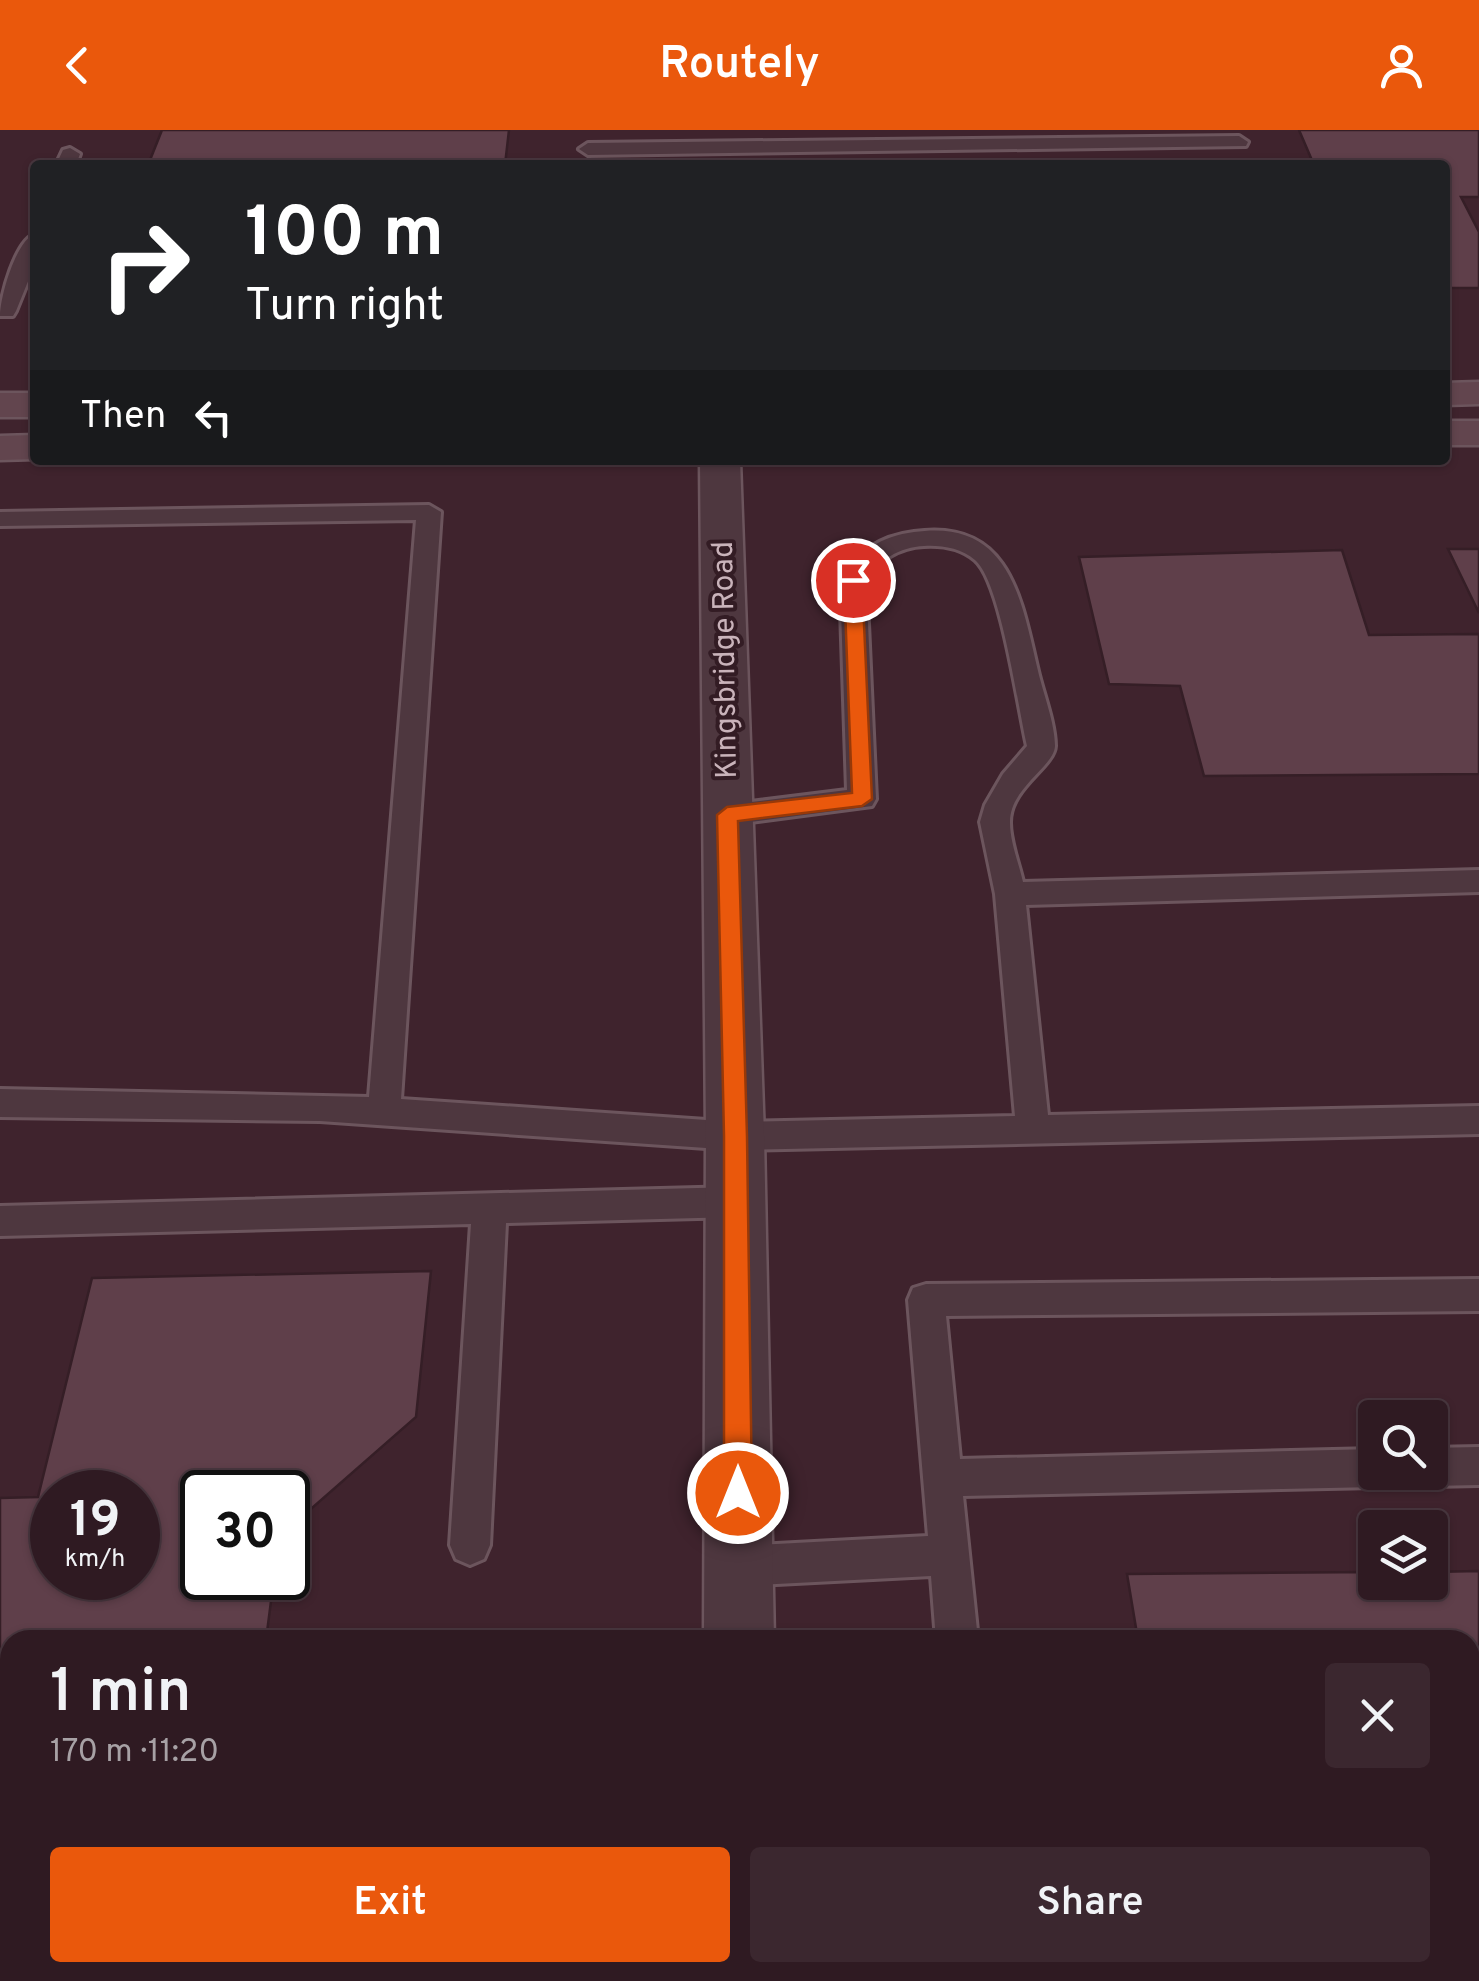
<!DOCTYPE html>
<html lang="en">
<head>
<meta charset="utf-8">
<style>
  :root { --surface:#2f1a22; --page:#3b272f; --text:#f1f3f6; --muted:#a7a1a5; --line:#4a3840; --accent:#ea580c }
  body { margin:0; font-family:Overpass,sans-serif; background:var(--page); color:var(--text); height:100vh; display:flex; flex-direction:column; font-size:38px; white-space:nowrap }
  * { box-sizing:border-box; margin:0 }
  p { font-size:32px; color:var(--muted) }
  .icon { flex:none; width:55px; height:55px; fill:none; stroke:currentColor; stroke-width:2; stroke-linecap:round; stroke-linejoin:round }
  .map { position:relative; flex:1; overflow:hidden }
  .panel { position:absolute; left:0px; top:1500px; width:1480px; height:352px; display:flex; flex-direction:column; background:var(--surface); border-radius:30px 30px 0 0; box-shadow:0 2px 8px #0004,0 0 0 2px var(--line) }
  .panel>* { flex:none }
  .top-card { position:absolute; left:30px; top:30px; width:1420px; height:305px; border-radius:10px; box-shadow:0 2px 8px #0004,0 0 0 2px var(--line); background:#202124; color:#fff; overflow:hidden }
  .controls { position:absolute; left:1358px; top:1270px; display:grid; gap:20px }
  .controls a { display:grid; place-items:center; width:90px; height:90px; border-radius:10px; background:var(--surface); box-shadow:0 2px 8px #0004,0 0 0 2px var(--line); font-size:50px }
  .speed { position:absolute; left:30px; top:1340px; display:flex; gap:20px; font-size:50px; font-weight:700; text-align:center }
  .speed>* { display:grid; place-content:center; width:130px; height:130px; border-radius:50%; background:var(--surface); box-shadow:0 2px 8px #0004,0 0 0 2px var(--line); line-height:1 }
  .speed small { font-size:25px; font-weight:400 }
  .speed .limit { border:5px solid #111; border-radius:15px; background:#fff; color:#111 }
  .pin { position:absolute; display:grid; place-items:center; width:85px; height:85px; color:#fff; margin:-42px; border:5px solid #fff; border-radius:50%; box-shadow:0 2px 10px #0007 }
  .me { position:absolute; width:110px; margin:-55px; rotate:0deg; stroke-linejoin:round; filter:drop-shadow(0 0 8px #0008) }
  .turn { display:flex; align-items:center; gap:35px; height:210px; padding:0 50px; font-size:45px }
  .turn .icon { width:130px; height:130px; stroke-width:2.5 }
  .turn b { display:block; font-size:70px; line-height:85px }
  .then { display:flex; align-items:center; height:95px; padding:0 50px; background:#0003; gap:20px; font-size:38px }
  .round { display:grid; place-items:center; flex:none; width:105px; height:105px; border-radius:10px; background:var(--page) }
  .head { display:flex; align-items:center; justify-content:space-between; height:170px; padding:0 50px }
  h1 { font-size:60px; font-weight:600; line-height:75px }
  .cta { display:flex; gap:20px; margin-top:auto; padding:20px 50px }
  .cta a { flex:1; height:115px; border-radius:10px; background:var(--accent); color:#fff; font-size:40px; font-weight:600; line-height:115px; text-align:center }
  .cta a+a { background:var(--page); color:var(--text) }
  header { display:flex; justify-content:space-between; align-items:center; height:130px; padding:0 50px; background:var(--accent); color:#fff; font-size:45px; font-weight:600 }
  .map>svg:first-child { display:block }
</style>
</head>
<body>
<header><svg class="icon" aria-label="back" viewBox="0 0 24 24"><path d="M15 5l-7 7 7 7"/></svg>Routely<svg class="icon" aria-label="person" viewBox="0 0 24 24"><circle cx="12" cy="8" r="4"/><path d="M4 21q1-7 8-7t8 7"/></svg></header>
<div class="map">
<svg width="1479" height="1851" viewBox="0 0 1479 1851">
  <rect width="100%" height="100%" fill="#3f232d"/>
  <path fill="#5f3f4a" stroke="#351e26" stroke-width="2.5" fill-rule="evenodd" d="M162 0H509L505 35H148Z
    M1299 0H1479V67H1461L1479 102V158H1445V35H1314Z
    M1448 419H1479V483Z
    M1342 420 1369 505 1479 504V644L1204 646 1180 556 1109 554 1079 427Z
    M431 1141 416 1287 288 1399V1362H202V1448H274L266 1510H10V1842H219L218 1851H0V1368L38 1367 92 1148ZM52 1362H138V1448H52Z
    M1479 1441V1851H1191L1189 1842H1470V1510H1138L1127 1444 1375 1442V1452H1430V1442Z"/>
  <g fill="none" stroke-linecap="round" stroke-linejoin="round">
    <g stroke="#6c555d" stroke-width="6">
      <path id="lane" d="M1239 6 1248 12 1246 16 588 25 579 19 588 13Z
        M70 18 80 24 76 35H56L63 20Z
        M35 104V134L16 181 13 186H0C0 167 16 110 35 104Z
        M429 375 441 382 401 969 735 992 1015 986 995 764 980 692 985 675 1003 644 1027 616C1018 578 1001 452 975 430 961 418 941 415 924 416 900 417 878 430 866 450L876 669 872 676 727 695 717 692 713 685 717 678 727 675 847 660 840 450C856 422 882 406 914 402 1010 388 1021 469 1038 541 1043 563 1055 593 1055 616 1054 637 1009 658 1010 693 1010 712 1019 734 1023 752L1479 740V762L1026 775 1048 985 1479 976V1004L735 1020 320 991 0 987V959L369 967 416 390 0 396V382Z
        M736 1057 748 1061 753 1072 748 1083 736 1087 506 1093 490 1415 484 1429 470 1435 456 1429 450 1415 471 1094 0 1106V1076Z
        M1479 1149V1181L946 1186 960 1329 1375 1319V1342H1392L1389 1351 1375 1357 963 1366 978 1510H936L931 1446 738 1456 724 1450 718 1436 724 1422 738 1416 928 1406 908 1170 913 1158 926 1154Z
        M1479 1317V1355L1430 1356 1416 1350 1413 1342H1430V1318Z
        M971 1842H1017L1018 1851H972Z"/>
    </g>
    <g stroke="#6c555d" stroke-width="5">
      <path id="street" d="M700 330H740L764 1006 774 1510H704L706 1006Z
        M704 1842H782V1851H704Z"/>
    </g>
    <g stroke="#6c555d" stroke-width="5">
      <path id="secondary" d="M1479 252V274L1445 275V253Z
        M0 263H35V287H0Z
        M1445 291H1479V315H1445Z
        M35 305V329L0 330V306Z"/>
    </g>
    <use href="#lane" fill="#4e373f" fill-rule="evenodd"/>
    <use href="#street" fill="#4e373f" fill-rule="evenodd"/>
    <use href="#secondary" fill="#62454e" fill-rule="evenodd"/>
  </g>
  <path fill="#ea580c" stroke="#983908" stroke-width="2.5" d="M853 444 862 450 872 669 862 676 738 691 747 1006 752 1363 748 1373 738 1377 728 1373 724 1363V1006L717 685 727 677 852 663 844 450Z"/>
  <g text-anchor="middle" stroke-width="8" stroke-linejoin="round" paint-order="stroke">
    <g font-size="30" fill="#c9b3ba" stroke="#331c24">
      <text transform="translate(724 530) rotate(-91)" y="10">Kingsbridge Road</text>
    </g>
  </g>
</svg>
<div class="controls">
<a><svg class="icon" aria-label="search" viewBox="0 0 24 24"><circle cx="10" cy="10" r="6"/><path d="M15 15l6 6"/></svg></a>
<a><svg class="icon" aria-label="layers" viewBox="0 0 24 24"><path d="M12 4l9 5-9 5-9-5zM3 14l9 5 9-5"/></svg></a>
</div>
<div class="speed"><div>19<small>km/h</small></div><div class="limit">30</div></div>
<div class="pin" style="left:853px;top:450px;background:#d93025"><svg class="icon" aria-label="arrive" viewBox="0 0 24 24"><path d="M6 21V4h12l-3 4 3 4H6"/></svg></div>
<svg class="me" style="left:738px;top:1363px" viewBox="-20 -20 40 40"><circle r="17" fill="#ea580c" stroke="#fff" stroke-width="3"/><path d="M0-11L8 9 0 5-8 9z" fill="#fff"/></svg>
<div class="top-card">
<div class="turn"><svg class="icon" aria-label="right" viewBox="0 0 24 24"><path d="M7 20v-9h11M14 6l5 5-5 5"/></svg><div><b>100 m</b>Turn right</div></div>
<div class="then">Then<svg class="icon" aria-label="left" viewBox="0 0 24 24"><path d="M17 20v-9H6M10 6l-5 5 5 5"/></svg></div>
</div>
<section class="panel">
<div class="head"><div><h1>1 min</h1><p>170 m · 11:20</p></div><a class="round"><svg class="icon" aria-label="close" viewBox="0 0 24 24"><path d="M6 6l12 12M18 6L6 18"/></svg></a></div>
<div class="cta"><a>Exit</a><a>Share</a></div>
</section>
</div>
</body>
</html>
